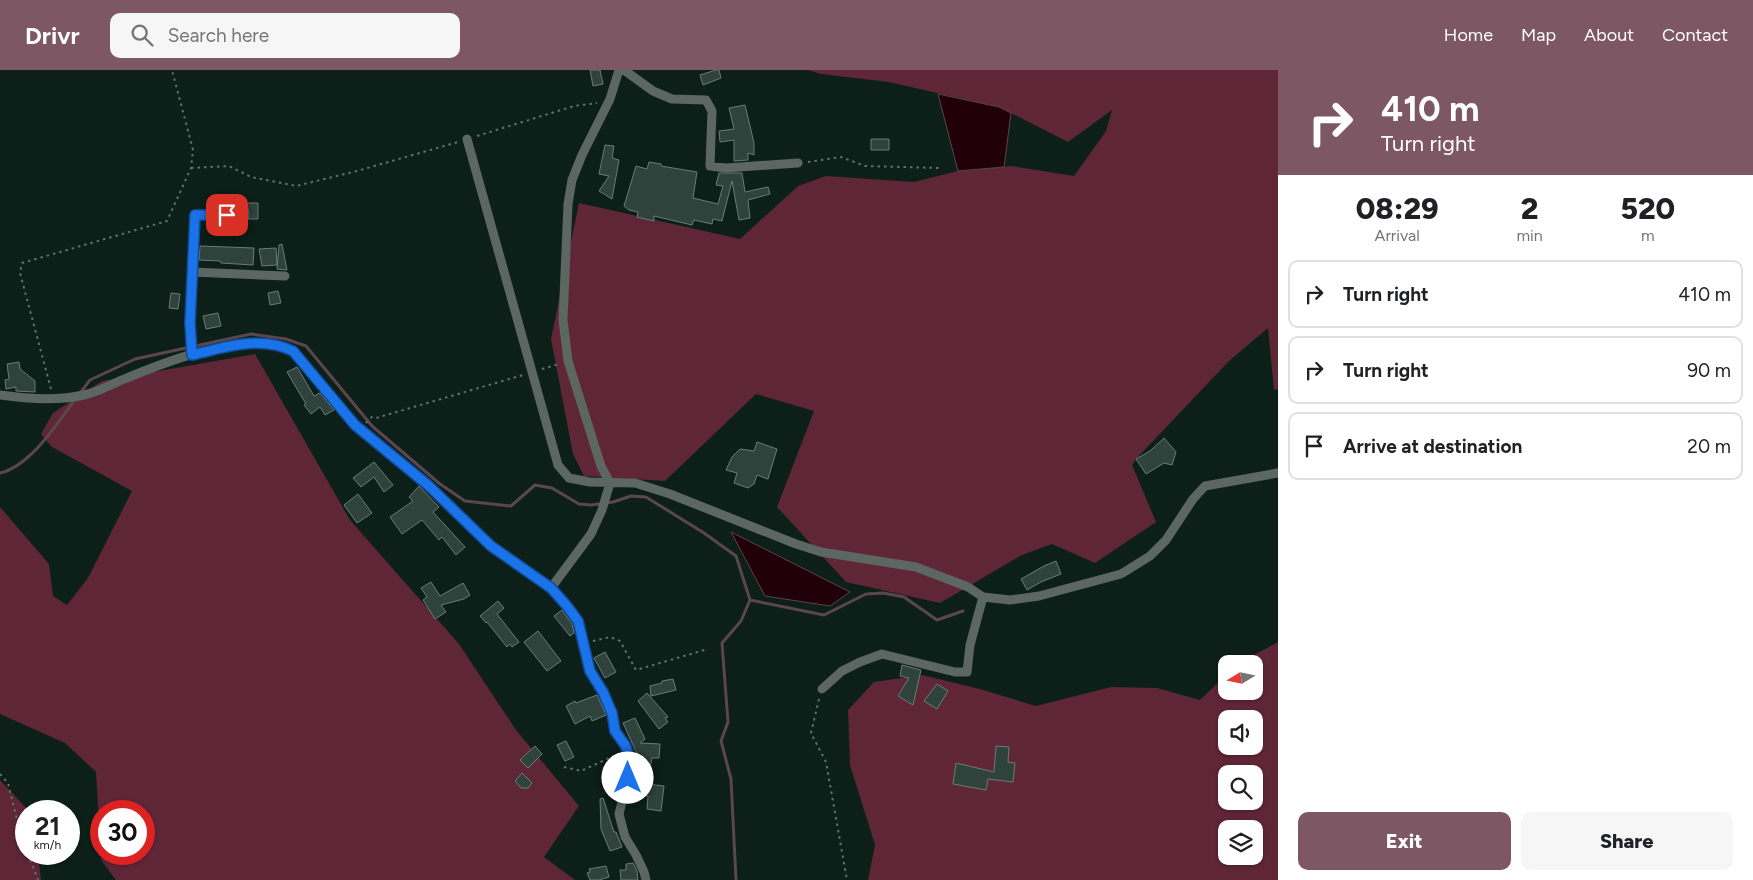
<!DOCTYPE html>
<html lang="en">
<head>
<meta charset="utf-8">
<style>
  :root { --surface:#fff; --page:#f6f6f6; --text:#202124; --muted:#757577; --line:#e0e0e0; --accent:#7e5764 }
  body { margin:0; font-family:Figtree,sans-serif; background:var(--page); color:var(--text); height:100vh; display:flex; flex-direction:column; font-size:19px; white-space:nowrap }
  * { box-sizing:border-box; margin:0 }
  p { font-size:16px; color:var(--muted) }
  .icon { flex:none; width:28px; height:28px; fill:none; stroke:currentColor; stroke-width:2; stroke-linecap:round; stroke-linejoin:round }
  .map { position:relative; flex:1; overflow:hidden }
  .details { display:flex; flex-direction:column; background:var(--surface); width:475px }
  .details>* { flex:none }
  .top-card { background:#7e5764; color:#fff; overflow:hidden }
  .needle { width:32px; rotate:260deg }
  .fabs { position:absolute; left:1218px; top:585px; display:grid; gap:10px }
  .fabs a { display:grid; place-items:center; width:45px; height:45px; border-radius:10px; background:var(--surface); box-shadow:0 1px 4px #0004; font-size:25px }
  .speed { position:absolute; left:15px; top:730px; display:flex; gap:10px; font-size:25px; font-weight:700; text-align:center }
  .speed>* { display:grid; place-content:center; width:65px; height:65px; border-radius:50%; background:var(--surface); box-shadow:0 1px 4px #0004; line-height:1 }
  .speed small { font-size:12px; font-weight:400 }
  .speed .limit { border:8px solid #d22; background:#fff; color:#111 }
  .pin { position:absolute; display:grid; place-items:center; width:42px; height:42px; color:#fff; margin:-21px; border-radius:10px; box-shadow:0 2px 8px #0006 }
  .me { position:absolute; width:55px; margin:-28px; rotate:0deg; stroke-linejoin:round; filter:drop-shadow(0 0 4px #0008) }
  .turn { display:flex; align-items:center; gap:18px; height:105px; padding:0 20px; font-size:22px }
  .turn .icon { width:65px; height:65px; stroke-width:2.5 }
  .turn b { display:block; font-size:35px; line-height:42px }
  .eta { display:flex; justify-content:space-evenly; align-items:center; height:85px; text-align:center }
  .eta b { font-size:30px; font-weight:800; line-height:35px }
  .button { display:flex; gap:10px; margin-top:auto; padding:10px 20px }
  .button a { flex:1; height:58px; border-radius:10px; background:var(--accent); color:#fff; font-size:20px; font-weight:800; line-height:58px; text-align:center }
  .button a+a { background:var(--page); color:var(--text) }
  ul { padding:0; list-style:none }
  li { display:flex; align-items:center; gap:15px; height:68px; margin:0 10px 8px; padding:0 10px; border:2px solid var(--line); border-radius:10px }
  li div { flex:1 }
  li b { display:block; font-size:19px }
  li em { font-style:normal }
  header { display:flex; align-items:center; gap:30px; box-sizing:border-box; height:70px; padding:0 25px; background:var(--accent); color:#fff }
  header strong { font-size:24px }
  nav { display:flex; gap:28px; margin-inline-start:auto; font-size:18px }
  .search { width:350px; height:45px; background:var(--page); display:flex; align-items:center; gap:12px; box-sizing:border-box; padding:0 18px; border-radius:10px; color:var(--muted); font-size:19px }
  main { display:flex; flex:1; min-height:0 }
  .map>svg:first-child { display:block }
</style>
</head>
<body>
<header>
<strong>Drivr</strong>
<div class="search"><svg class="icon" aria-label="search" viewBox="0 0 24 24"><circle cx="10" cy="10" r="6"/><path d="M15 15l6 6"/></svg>Search here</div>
<nav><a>Home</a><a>Map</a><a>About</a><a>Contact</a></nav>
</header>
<main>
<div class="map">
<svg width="1278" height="810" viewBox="0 0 1278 810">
  <rect width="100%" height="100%" fill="#0c1f19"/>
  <path fill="#5f2638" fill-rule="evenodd" d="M808 0H1278V319L1274 320 1268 258 1229 291 1136 389 1132 395 1156 452 1095 493 1052 474 1022 485 940 533 846 512 777 437 814 341 756 324 665 411 584 406 573 384 551 269 579 133 740 169 798 116 826 106 914 112 958 101 1012 96 1074 106 1106 61 1112 40 1068 72 999 37 889 12 821 4Z
    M255 284 350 450 459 574 516 660 579 736 544 787 575 810H116L101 790 96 702 65 673 0 644V437L49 494 53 526 67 535 88 508 132 421 52 377 41 364 53 343 102 311ZM101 741H144V784H101Z
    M1278 572V810H868L875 775 850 695 848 640 874 612 922 605 980 619 1036 636 1111 617 1157 618 1200 630 1226 605V621H1254V594H1238ZM1226 649H1254V676H1226ZM1226 704H1254V731H1226ZM1226 759H1254V786H1226Z
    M0 710 29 741H26V784H38L41 810H0Z"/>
  <path fill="#21000a" stroke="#5a464c" d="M938 24 999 37 1011 43 1004 97 958 101Z
    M731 462 850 522 830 536 765 526Z"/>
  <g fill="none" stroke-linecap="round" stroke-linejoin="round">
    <path stroke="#5a464c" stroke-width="3" d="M80 323 90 310 135 289 251 264 286 269 306 276 372 356 440 414 465 431 511 436 535 415 552 418 579 434 591 435 613 432 631 426 646 427 704 463 736 486 750 530 741 551 722 573 728 652 721 671 731 709 736 810
      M0 403C31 396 58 352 76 328
      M750 530 824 545 866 524 883 523 904 527 937 550 963 541"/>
  </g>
  <path fill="#2f433c" stroke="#677d75" d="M590 0H600L603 14 593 16Z
    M716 0H719L721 8 703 15 700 5Z
    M745 35 754 73V85L748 83V90L734 91V70L720 72 719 61 734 59 729 38Z
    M871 69H889V80H871Z
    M605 75 614 76 612 88 619 90 612 129 599 121 609 106 599 104Z
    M649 92 661 94V96L697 102 693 128 718 134 723 116 716 115 719 103H742L745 122 768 117 770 124 748 130 750 148 739 150 732 111 722 151 713 149 712 154 694 150 692 155 654 146V151L637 147 638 142 629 140 624 136 636 96 647 99Z
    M247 133H258V149H248L249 145Z
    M282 174 287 200 277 199 279 175Z
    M200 176 254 178 253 195 221 193 220 191 199 190Z
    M276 178 277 195 262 196 259 179Z
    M278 221 281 233 270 235 268 223Z
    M171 223 180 224 178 239 169 238Z
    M218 243 221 256 206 259 203 246Z
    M19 292 20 299 35 311V322L16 321V317L6 319 5 310 9 309 7 294Z
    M297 297 314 326 320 323 334 340 325 345 320 337 311 344 304 335 306 334 287 302Z
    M1164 368 1176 382 1172 395 1164 393 1146 404 1136 389 1150 381Z
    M757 372 777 379 768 409 757 405 754 414 748 418 734 413 737 403 726 400 732 387 740 379 754 381Z
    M374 392 393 415 384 422 374 407 361 417 353 408Z
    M419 416 439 437 433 442 465 477 456 485 442 467 439 470 422 450 402 464 390 447 413 431 409 427Z
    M358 424 372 443 357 453 344 435Z
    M1056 491 1061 504 1041 512 1027 520 1021 509 1044 496Z
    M431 512 440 526 463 513 470 525 464 529 441 535 446 542 435 549 423 530 427 527 421 518Z
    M498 531 504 538 497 544 519 572 512 577 510 574 507 577 487 552 486 553 480 546Z
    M562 540 572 554 574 563 570 566 554 546Z
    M538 561 561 591 547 601 524 572Z
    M605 582 616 602 605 608 594 588Z
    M902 595 921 600 913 635 898 626 909 608 900 606Z
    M673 609 676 620 651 626 650 616 662 613V611Z
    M937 614 948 621 937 639 924 631Z
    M647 623 668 647 665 648 668 652 659 659 638 631Z
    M597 625 606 645 592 651 590 646 575 654 566 636 575 631 576 633Z
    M635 648 645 669 640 673 660 674 659 688H652L647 714 664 716 661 741 647 739 648 726 632 723 636 697 644 699 623 653Z
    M566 671 574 687 565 691 557 675Z
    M535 676 542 684 528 698 520 690Z
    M996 676 1009 677 1008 692 1015 693 1013 712 988 709 986 720 953 714 956 693 994 702Z
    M522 703 532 713 528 718H521L515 711Z
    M603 728 614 762H616L622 777 610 781 601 759 600 729Z
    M633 793 637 801 638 810H621L620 800H626V794Z
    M606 796 609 807 599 810H590L587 803 590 802 589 799Z"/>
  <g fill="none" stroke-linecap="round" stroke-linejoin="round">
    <path stroke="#61716c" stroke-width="2" stroke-dasharray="2.5 4" stroke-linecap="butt" d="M477 66 574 36 597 33
      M808 92 841 87 865 96 939 98
      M191 98 229 96 251 107 296 116 357 101 458 72
      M542 299 559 294
      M51 319 20 203 22 193 167 151 191 98 193 80 172 0
      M366 353 372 347 376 348 523 305
      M593 571 610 567 620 571 636 600 708 579
      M819 629 811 663 826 692 847 810
      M564 697 581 701 618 684
      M0 704 8 713 19 758 26 778
      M28 784 38 810"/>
    <path stroke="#5c6662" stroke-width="9" d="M624 0 653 21 672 29 706 30 712 41 710 96 726 98 798 93
      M467 69 558 395 569 408 590 412 635 413 670 424 796 474 821 482 916 497 968 517 983 527 1010 530 1039 526 1121 504 1150 486 1166 470 1193 429 1205 416 1278 403
      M193 202 285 206
      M192 285 190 253 195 145H243
      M0 325C27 329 57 331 84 325 99 322 113 313 127 308 170 290 249 259 293 281L355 355 429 416 491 476 551 518 567 536 578 551 590 601 603 622 612 643 615 661 625 675 630 688 628 708 619 744 625 767 636 785 644 802 646 810
      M551 518 591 464 602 440 610 413 601 396 568 291 563 250 568 134 572 110 582 85 610 29 619 0
      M822 619 842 601 860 592 882 584 955 602H967L970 575 983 527"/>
  </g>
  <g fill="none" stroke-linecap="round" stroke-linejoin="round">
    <g stroke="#114b97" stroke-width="12">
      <path id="route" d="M227 145H195L190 253 192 285C225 277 261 265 293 281L355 355 429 416 491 476 551 518 567 536 578 551 590 601 603 622 612 643 615 661 625 675 630 688 628 708"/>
    </g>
    <use href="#route" stroke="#1a73e8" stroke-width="9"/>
  </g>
</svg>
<div class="fabs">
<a><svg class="needle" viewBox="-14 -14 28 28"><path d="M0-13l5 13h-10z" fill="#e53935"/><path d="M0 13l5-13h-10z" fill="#757577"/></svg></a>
<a><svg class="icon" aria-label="sound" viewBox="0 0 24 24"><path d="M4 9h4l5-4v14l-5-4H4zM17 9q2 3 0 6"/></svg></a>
<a><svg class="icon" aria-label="search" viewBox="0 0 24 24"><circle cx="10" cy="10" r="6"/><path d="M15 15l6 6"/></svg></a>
<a><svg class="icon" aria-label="layers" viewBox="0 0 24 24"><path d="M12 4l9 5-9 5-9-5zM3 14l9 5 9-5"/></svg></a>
</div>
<div class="speed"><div>21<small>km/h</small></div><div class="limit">30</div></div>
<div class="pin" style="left:227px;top:145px;background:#d93025"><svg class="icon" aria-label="arrive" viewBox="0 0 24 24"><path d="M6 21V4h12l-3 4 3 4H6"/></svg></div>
<svg class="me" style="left:628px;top:708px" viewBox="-20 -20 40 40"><circle r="19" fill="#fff"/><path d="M0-13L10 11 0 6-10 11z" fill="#1a73e8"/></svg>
</div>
<section class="details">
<div class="top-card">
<div class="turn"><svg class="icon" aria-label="right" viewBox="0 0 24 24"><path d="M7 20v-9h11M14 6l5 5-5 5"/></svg><div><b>410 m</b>Turn right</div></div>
</div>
<div class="eta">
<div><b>08:29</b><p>Arrival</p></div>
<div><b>2</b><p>min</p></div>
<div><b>520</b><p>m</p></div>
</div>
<ul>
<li><svg class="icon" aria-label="right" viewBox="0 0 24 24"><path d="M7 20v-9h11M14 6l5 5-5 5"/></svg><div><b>Turn right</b></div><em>410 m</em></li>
<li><svg class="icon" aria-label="right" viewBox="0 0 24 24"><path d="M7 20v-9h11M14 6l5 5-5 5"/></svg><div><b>Turn right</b></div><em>90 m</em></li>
<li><svg class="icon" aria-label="arrive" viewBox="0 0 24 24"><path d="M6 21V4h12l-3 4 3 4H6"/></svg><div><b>Arrive at destination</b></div><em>20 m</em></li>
</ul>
<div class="button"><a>Exit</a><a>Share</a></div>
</section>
</main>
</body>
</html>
